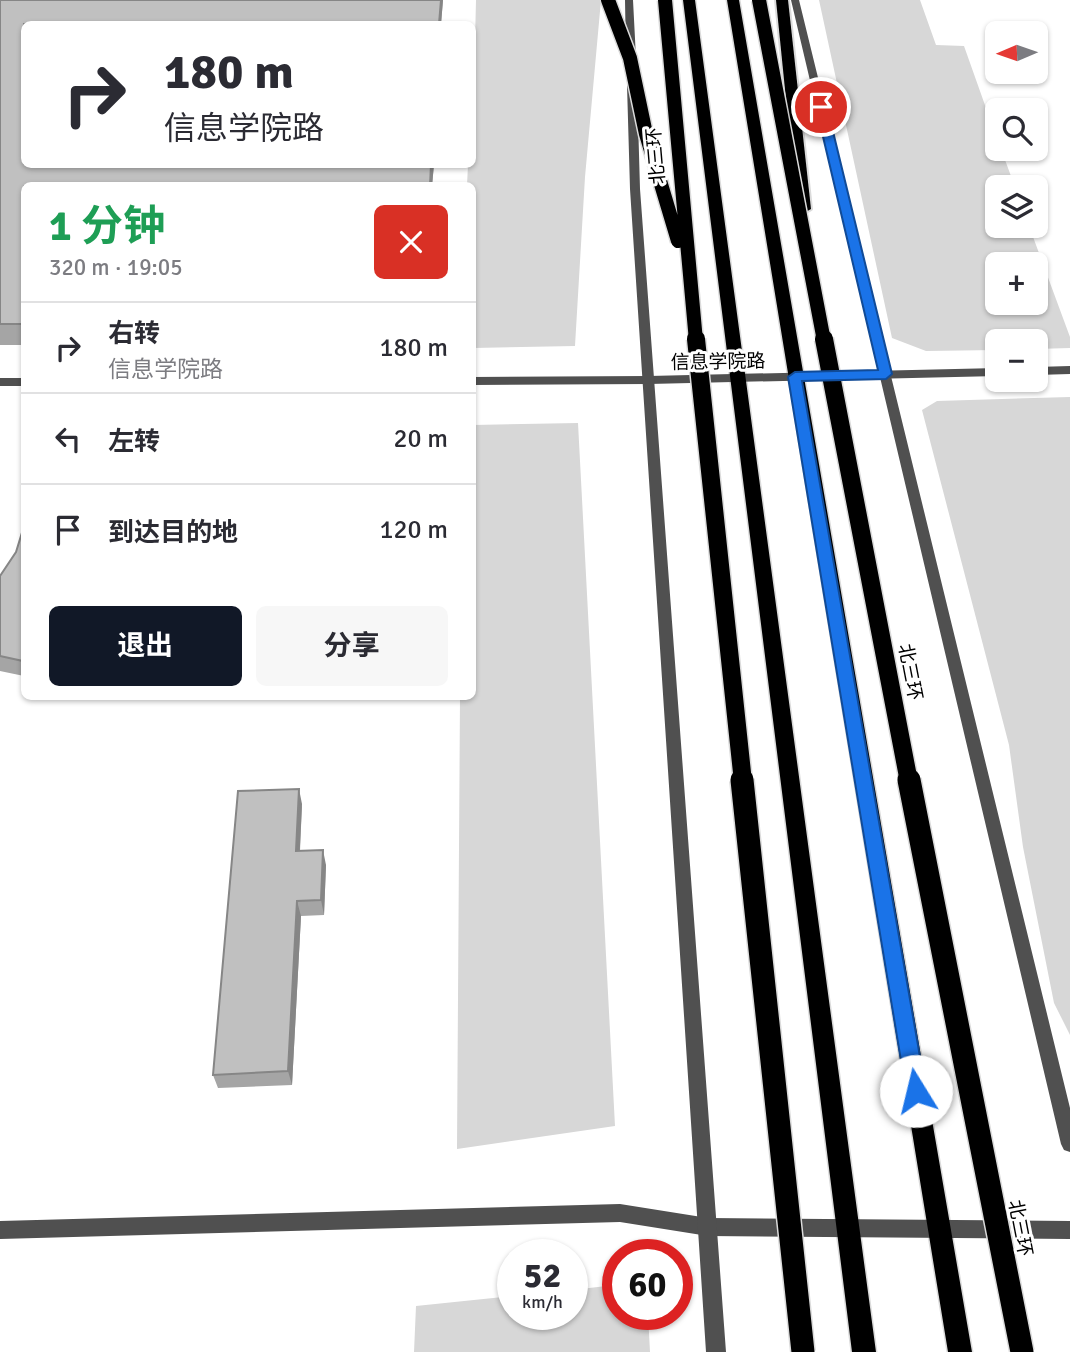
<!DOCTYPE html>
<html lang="zh">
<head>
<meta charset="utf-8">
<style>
  :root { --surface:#fff; --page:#f7f7f7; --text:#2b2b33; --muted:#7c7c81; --line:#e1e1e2; --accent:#111827 }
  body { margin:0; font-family:Signika,"Noto Sans SC",sans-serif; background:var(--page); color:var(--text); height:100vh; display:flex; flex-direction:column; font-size:26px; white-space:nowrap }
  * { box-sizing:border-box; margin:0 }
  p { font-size:23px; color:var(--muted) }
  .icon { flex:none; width:38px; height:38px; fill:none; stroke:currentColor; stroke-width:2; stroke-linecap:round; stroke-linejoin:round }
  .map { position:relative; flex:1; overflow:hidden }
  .panel { position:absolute; left:21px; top:182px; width:455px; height:518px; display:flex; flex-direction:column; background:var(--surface); border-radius:10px; box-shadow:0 2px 5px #0004 }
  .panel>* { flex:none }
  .hud { position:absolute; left:21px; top:21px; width:455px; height:147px; border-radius:10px; box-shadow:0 2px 5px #0004; background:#fff; color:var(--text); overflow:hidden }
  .needle { width:46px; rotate:268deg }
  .controls { position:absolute; left:985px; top:21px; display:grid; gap:14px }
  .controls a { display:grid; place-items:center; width:63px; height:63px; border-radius:10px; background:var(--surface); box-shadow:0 2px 5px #0004; font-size:35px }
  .speed { position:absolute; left:497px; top:1239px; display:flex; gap:14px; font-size:35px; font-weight:700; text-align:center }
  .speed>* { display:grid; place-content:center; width:91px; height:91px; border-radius:50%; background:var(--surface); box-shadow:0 2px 5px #0004; line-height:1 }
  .speed small { font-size:18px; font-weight:400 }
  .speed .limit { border:10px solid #d22; background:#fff; color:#111 }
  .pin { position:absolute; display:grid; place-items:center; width:60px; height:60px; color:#fff; margin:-30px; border:4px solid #fff; border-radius:50%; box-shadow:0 2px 7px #0007 }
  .me { position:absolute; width:77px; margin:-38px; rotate:351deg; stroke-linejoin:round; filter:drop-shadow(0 0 5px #0008) }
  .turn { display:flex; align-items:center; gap:24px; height:147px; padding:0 28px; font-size:32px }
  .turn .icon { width:91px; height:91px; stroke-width:2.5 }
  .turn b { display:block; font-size:49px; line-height:60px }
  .round { display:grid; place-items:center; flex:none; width:74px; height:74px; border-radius:10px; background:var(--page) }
  .overview { display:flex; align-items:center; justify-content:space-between; height:119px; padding:0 28px }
  h1 { font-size:42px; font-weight:700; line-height:52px; color:#1e9e55 }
  .primary-button { display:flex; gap:14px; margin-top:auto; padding:14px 28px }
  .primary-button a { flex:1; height:80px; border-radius:10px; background:var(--accent); color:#fff; font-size:28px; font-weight:700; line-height:80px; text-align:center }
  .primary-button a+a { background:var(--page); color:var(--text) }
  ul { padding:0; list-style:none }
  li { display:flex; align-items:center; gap:21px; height:91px; padding:0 28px; border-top:2px solid var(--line) }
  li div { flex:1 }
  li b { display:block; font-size:26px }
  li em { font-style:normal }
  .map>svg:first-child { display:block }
</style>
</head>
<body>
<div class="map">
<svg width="1070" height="1352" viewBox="0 0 1070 1352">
  <rect width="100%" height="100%" fill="#fff"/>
  <path fill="#d7d7d7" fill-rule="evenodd" d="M476 0H601L585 177 575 346 473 348 472 186 467 185 468 165 472 164Z
    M819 0H920L936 45 964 46 997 139 998 149H1001L1015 187H998V226H1029L1070 337V348L1036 349V341H998L997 350 926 351 892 338ZM998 264H1036V303H998Z
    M1070 397V1035L1054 1003 1023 847 1009 745 922 410 937 401Z
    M578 423 615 1126 457 1149 460 697 472 696 473 425Z
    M615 1285 618 1287V1314H648L650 1352H414L416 1306 513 1296V1314H572V1290Z"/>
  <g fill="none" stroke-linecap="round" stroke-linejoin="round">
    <g stroke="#dbdbdb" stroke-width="3">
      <path id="primary" d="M683 0H695L876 1352H852Z
        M727 0H739L972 1352H948Z"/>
    </g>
    <g stroke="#dbdbdb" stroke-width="4">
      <path id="trunk" d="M776 0H788L811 209 804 213 797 209Z"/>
    </g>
    <path fill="#505050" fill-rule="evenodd" d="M1070 366V374L1036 375V367Z
      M998 368V376L649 384 472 385V377L649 376Z
      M0 378H24V386H0Z
      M620 1204 708 1218 1070 1221V1239L708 1236 620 1222 0 1239V1221Z"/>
    <path fill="#505050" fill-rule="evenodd" d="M625 0H633L636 58 631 61 626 58Z
      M791 0H799L1070 1108V1152L1064 1150 1061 1144Z
      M632 82 637 85 640 189 726 1352H706L630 189 627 85Z"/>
    <use href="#primary" fill="#000" fill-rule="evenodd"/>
    <use href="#trunk" fill="#000" fill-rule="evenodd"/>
    <g stroke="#dbdbdb" stroke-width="17" stroke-linecap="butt">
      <path id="trunk-bridge-far2" d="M608 0 630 58 646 134 678 241
        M665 0 696 341
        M759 0 824 341"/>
    </g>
    <g stroke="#dbdbdb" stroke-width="21" stroke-linecap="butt">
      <path id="trunk-bridge-far1" d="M696 339 743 782
        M824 339 909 782"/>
    </g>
    <g stroke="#dbdbdb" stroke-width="26" stroke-linecap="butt">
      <path id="trunk-bridge" d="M742 780 803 1352
        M909 780 1022 1352"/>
    </g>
    <use href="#trunk-bridge-far2" stroke="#000" stroke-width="14"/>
    <use href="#trunk-bridge-far1" stroke="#000" stroke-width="18"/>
    <use href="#trunk-bridge" stroke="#000" stroke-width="23"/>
  </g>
  <path fill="#a5a5a5" d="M0 0H443L441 24 24 164H434L432 186H24V345H0Z
    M24 526V676L0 671V576L16 552Z
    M302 804 300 851 326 865 324 915 301 916 292 1085 218 1088 213 1075Z"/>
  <path fill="#868686" d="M441 0H443L441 24H439Z
    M431 164H434L432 186H430Z
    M299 789 302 804 299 866 296 851Z
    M323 850 326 865 324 915 321 900Z
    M297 901 301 916 292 1085 288 1071Z"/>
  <path fill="#c0c0c0" stroke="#868686" stroke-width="2" d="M0 0H441L439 24H24V164H431L430 186H24V324H0Z
    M24 526V659L23 661 0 656V576L16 552Z
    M299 789 296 851 323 850 321 900 297 901 288 1071 213 1075 238 791Z"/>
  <path fill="#1a73e8" stroke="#114b97" stroke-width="2" d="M821 104 827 107 892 374 886 379 802 381 926 1091 923 1098 916 1101 909 1098 906 1091 788 377 795 372 878 370 816 107Z"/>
  <g text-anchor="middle" stroke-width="6" stroke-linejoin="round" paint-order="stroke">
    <g font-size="19" fill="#000" stroke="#fff">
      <text transform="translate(655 156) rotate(-95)" y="7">北三环</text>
      <text transform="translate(718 361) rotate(-1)" y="7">信息学院路</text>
      <text transform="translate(911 672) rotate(79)" y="7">北三环</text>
      <text transform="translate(1021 1228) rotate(79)" y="7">北三环</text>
    </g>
  </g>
</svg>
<div class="controls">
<a><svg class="needle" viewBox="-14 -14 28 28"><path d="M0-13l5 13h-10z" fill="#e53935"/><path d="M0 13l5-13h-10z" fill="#7c7c81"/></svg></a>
<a><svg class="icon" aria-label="search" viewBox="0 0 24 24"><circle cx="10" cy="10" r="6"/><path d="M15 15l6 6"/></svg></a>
<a><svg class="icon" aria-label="layers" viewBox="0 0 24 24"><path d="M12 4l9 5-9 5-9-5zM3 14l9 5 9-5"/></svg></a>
<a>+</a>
<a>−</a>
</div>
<div class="speed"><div>52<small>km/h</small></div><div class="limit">60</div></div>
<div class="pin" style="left:821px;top:107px;background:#d93025"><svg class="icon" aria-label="arrive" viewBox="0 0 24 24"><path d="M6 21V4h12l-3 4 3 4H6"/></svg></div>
<svg class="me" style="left:916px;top:1091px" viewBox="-20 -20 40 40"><circle r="19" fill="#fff"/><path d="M0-13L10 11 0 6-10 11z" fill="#1a73e8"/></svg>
<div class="hud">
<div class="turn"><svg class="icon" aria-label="right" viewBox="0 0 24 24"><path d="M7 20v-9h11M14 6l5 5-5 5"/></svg><div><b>180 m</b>信息学院路</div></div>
</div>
<section class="panel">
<div class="overview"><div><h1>1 分钟</h1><p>320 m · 19:05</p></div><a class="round" style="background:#d93025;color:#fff"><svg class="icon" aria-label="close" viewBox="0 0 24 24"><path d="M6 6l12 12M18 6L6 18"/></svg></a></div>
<ul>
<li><svg class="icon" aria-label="right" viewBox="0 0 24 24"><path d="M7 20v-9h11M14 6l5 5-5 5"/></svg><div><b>右转</b><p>信息学院路</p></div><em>180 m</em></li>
<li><svg class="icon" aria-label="left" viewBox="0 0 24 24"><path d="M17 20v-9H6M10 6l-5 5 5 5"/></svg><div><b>左转</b></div><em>20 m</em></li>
<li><svg class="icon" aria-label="arrive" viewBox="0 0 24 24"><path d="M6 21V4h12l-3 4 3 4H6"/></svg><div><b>到达目的地</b></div><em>120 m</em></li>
</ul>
<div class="primary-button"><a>退出</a><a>分享</a></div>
</section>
</div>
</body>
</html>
